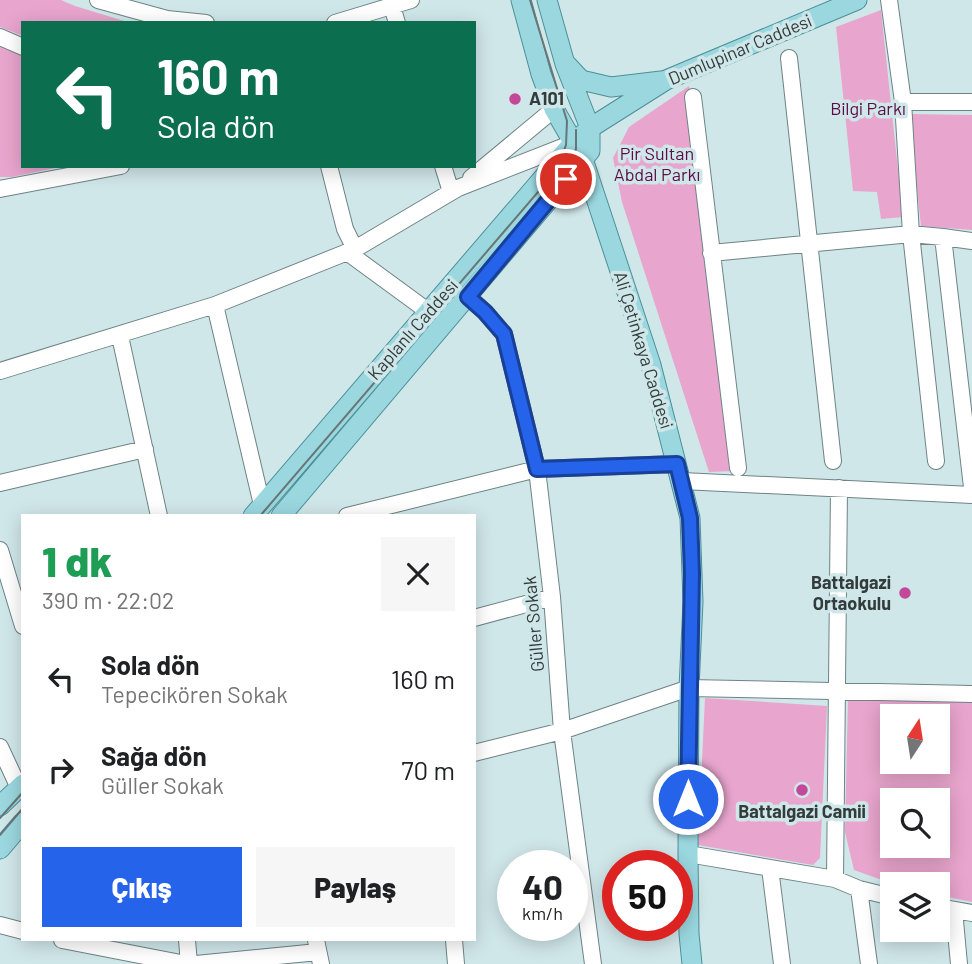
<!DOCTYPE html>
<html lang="tr">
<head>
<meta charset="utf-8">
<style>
  :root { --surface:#fff; --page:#f6f6f6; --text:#202124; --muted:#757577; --accent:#2563eb }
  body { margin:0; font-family:Barlow,sans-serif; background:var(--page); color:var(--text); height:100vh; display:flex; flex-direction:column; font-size:26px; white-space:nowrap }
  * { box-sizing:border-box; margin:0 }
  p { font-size:23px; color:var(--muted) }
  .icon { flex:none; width:38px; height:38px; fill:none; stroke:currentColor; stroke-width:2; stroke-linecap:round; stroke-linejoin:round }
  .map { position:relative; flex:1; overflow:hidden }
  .details { position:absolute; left:21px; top:514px; width:455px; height:427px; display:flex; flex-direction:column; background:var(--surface); border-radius:0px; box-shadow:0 4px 18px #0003 }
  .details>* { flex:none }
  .hud { position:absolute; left:21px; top:21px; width:455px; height:147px; border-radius:0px; box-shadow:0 4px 18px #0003; background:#0b6e4f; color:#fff; overflow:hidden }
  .needle { width:46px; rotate:12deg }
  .buttons { position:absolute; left:880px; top:704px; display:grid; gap:14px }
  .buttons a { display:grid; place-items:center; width:70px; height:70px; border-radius:0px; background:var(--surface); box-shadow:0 4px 18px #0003; font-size:35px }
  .speed { position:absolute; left:497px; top:850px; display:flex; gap:14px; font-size:35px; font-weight:700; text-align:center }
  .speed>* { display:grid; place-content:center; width:91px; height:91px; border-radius:50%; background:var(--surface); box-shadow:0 4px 18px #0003; line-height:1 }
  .speed small { font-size:18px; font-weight:400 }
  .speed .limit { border:10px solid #d22; background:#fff; color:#111 }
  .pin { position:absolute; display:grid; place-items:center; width:60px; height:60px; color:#fff; margin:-30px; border:4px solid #fff; border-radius:50%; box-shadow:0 2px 7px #0007 }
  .me { position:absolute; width:77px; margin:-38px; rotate:0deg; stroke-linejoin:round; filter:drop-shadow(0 0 5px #0008) }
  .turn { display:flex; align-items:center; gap:24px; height:147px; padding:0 21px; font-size:32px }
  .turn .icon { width:91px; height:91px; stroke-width:2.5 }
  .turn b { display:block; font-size:49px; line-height:60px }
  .round { display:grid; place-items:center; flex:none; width:74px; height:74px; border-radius:0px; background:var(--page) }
  .overview { display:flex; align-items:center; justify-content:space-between; height:119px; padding:0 21px }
  h1 { font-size:42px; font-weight:800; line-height:52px; color:#1e9e55 }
  .cta { display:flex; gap:14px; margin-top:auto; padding:14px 21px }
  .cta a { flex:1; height:80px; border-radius:0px; background:var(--accent); color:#fff; font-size:28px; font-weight:800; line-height:80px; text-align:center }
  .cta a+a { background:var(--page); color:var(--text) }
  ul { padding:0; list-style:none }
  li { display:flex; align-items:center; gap:21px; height:91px; padding:0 21px }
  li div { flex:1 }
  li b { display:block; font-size:26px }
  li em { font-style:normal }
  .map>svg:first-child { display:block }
</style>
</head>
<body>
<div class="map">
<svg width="972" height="964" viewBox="0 0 972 964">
  <rect width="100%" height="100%" fill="#d0e7ea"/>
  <path fill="#e8a5cd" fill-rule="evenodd" d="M0 0H61L75 6 131 23H23V36L0 27Z
    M881 10 903 217 881 219 877 192 853 191 836 27Z
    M0 37 23 47V166H65L12 177H0Z
    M689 86 711 253 734 471 709 472 622 202 613 158 629 127Z
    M909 114 972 115V230L921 226Z
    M848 697 972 702V902L938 895V884H893L854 870 845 832ZM892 716H938V761H892ZM892 800H938V845H892Z
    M705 698 827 706 820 858 813 865 698 845Z"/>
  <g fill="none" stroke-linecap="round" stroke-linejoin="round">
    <g stroke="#6e8385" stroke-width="18">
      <path id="minor" d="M98 0 167 19 206 23
        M889 0 903 102 911 234 943 237 972 487
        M392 6 397 23
        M335 23 411 0
        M0 37 23 47
        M789 58 833 461
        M693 97 738 468
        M903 102H972
        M329 166 345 229 355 249
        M443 166 451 192
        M471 178 554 109
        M0 189 121 166
        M943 237 972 241
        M347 252 429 312
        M711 253 911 234 936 461
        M468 297 485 312 504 334 537 469 552 597 562 731 593 964
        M215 305 262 505
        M120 336 159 516
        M0 371 215 305 355 249 458 188 573 143
        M682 481 972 495
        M0 483 145 449
        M347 516 537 469 677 464
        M0 550 23 626
        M474 618 552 597
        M0 747 19 788
        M474 753 562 731 689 688 972 694
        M688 854 835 879 859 889 892 897
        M770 868 782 964
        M835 879 839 488
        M859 889 869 964
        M938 907 972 913
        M954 910 959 964
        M0 925 23 931
        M62 940 186 964
        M187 940 189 964
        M316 940 321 964
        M454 940 456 964
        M196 964 318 952"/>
    </g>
    <g stroke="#4c9098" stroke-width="21">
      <path id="major" d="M521 0 541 74 554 109 583 159 651 365 690 518 693 602 689 688 688 854 689 934 692 964
        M566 64 581 80 611 87 661 81
        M253 516 573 143 590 128 666 80 857 0
        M281 516 590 151V128L565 64 547 0
        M0 806 23 784
        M0 849 23 822"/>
    </g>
    <use href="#minor" stroke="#fff" stroke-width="16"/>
    <use href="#major" stroke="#9bd7df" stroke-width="19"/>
    <path stroke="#687678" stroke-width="2" d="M561 178 576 149V130
      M260 516 556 171 566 145 567 121 530 0
      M0 818 23 792
      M0 835 23 808"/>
  </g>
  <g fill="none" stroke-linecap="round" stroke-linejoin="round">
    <g stroke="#184099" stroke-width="18">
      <path id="route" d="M566 179 468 297 485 312 504 334 537 469 677 464 690 518 692 574 688 799"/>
    </g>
    <use href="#route" stroke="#2563eb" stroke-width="12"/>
  </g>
  <g fill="#c3489a" stroke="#d0e7ea" stroke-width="2.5">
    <circle cx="515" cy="99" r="7"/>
    <circle cx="905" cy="593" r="7"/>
    <circle cx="802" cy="790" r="7"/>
  </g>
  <g text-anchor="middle" stroke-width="7" stroke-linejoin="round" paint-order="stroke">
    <g font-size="18" fill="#333c3d" stroke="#d0e7ea">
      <text transform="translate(740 50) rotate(-23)" y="6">Dumlupinar Caddesi</text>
      <text transform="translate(413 330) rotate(-49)" y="6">Kaplanlı Caddesi</text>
      <text transform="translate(643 350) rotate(73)" y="6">Ali Çetinkaya Caddesi</text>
      <text transform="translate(534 624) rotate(-95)" y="6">Güller Sokak</text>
    </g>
    <g font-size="18" font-weight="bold" fill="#333c3d" stroke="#d0e7ea" text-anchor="start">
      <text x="529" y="105">A101</text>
      <text x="891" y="589" text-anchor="end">Battalgazi<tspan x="891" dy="21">Ortaokulu</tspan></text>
      <text x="802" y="818" text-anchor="middle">Battalgazi Camii</text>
    </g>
    <g font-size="18" fill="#5d0d45" stroke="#d0e7ea">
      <text x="868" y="115">Bilgi Parkı</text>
      <text x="657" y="160">Pir Sultan<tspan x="657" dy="21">Abdal Parkı</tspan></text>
    </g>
  </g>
</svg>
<div class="buttons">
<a><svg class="needle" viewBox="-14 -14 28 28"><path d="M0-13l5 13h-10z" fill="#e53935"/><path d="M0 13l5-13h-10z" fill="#757577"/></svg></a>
<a><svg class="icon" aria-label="search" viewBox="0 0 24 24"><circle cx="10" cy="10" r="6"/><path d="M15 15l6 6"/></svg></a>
<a><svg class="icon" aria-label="layers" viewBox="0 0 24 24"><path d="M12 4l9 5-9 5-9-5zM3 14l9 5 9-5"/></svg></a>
</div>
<div class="speed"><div>40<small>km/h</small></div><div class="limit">50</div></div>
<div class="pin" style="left:566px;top:179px;background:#d93025"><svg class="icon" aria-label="arrive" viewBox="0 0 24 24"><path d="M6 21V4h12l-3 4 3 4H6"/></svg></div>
<svg class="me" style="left:688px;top:799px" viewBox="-20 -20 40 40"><circle r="17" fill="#2563eb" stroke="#fff" stroke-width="3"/><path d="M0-11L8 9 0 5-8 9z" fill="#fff"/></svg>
<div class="hud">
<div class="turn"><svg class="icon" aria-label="left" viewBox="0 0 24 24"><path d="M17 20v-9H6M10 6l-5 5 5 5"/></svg><div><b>160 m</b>Sola dön</div></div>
</div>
<section class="details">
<div class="overview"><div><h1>1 dk</h1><p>390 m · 22:02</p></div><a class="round"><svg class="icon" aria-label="close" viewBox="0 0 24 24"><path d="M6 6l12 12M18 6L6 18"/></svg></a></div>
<ul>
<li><svg class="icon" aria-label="left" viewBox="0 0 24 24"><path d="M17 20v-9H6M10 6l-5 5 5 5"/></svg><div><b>Sola dön</b><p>Tepecikören Sokak</p></div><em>160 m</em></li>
<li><svg class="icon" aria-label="right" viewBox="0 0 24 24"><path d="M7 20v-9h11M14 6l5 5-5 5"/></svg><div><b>Sağa dön</b><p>Güller Sokak</p></div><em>70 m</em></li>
</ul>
<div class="cta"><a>Çıkış</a><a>Paylaş</a></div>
</section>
</div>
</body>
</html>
